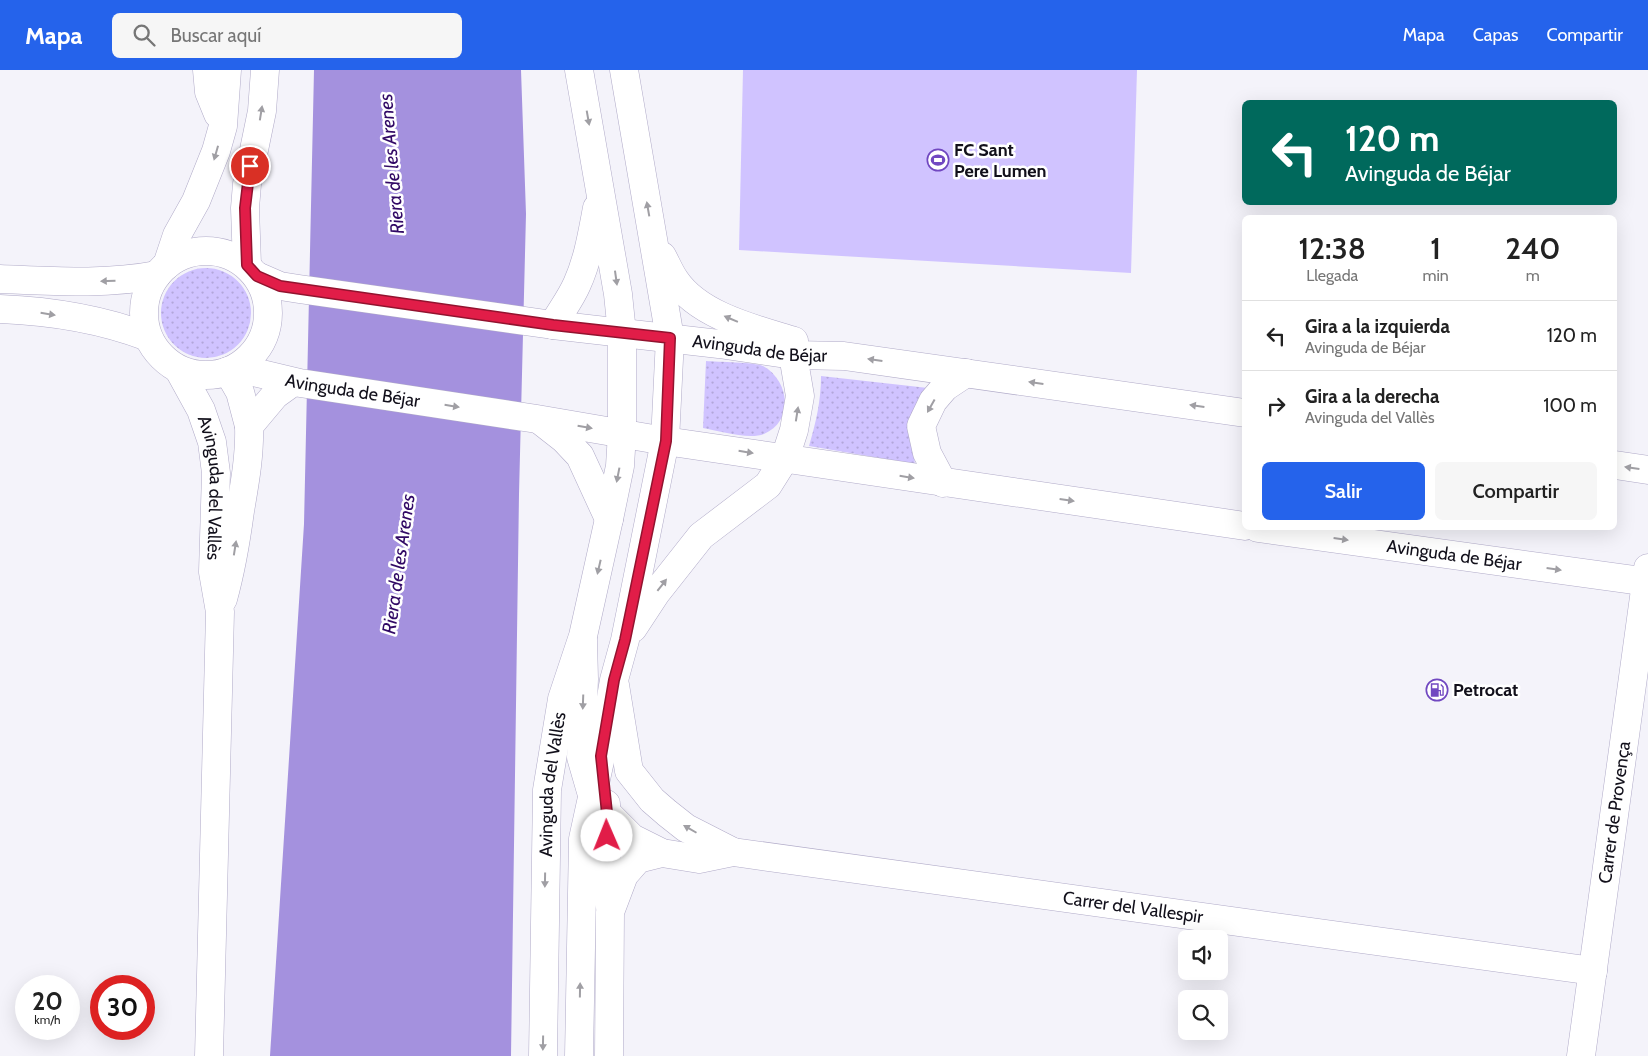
<!DOCTYPE html>
<html lang="es">
<head>
<meta charset="utf-8">
<style>
  :root { --surface:#fff; --page:#f6f6f6; --text:#222; --muted:#767676; --line:#e0e0e0; --accent:#2563eb }
  body { margin:0; font-family:Cabin,sans-serif; background:var(--page); color:var(--text); height:100vh; display:flex; flex-direction:column; font-size:19px; white-space:nowrap }
  * { box-sizing:border-box; margin:0 }
  p { font-size:16px; color:var(--muted) }
  .icon { flex:none; width:28px; height:28px; fill:none; stroke:currentColor; stroke-width:2; stroke-linecap:round; stroke-linejoin:round }
  .map { position:relative; flex:1; overflow:hidden }
  .panel { position:absolute; left:1242px; top:145px; width:375px; height:315px; display:flex; flex-direction:column; background:var(--surface); border-radius:8px; box-shadow:0 5px 20px #0002 }
  .panel>* { flex:none }
  .guide { position:absolute; left:1242px; top:30px; width:375px; height:105px; border-radius:8px; box-shadow:0 5px 20px #0002; background:#00695c; color:#fff; overflow:hidden }
  .controls { position:absolute; left:1178px; top:860px; display:grid; gap:10px }
  .controls a { display:grid; place-items:center; width:50px; height:50px; border-radius:8px; background:var(--surface); box-shadow:0 5px 20px #0002; font-size:25px }
  .speed { position:absolute; left:15px; top:905px; display:flex; gap:10px; font-size:25px; font-weight:700; text-align:center }
  .speed>* { display:grid; place-content:center; width:65px; height:65px; border-radius:50%; background:var(--surface); box-shadow:0 5px 20px #0002; line-height:1 }
  .speed small { font-size:12px; font-weight:400 }
  .speed .limit { border:8px solid #d22; background:#fff; color:#111 }
  .pin { position:absolute; display:grid; place-items:center; width:42px; height:42px; color:#fff; margin:-21px; border:2px solid #fff; border-radius:50%; box-shadow:0 1px 5px #0007 }
  .me { position:absolute; width:55px; margin:-28px; rotate:359deg; stroke-linejoin:round; filter:drop-shadow(0 0 4px #0008) }
  .turn { display:flex; align-items:center; gap:18px; height:105px; padding:0 20px; font-size:22px }
  .turn .icon { width:65px; height:65px; stroke-width:2.5 }
  .turn b { display:block; font-size:35px; line-height:42px }
  .eta { display:flex; justify-content:space-evenly; align-items:center; height:85px; text-align:center }
  .eta b { font-size:30px; font-weight:600; line-height:35px }
  .button { display:flex; gap:10px; margin-top:auto; padding:10px 20px }
  .button a { flex:1; height:58px; border-radius:8px; background:var(--accent); color:#fff; font-size:20px; font-weight:600; line-height:58px; text-align:center }
  .button a+a { background:var(--page); color:var(--text) }
  ul { padding:0; list-style:none }
  li { display:flex; align-items:center; gap:15px; height:70px; padding:0 20px; border-top:1px solid var(--line) }
  li div { flex:1 }
  li b { display:block; font-size:19px }
  li em { font-style:normal }
  header { display:flex; align-items:center; gap:30px; box-sizing:border-box; height:70px; padding:0 25px; background:var(--accent); color:#fff }
  header strong { font-size:24px }
  nav { display:flex; gap:28px; margin-inline-start:auto; font-size:18px }
  .search { width:350px; height:45px; background:var(--page); display:flex; align-items:center; gap:12px; box-sizing:border-box; padding:0 18px; border-radius:8px; color:var(--muted); font-size:19px }
  .map>svg:first-child { display:block }
</style>
</head>
<body>
<header>
<strong>Mapa</strong>
<div class="search"><svg class="icon" aria-label="search" viewBox="0 0 24 24"><circle cx="10" cy="10" r="6"/><path d="M15 15l6 6"/></svg>Buscar aquí</div>
<nav><a>Mapa</a><a>Capas</a><a>Compartir</a></nav>
</header>
<div class="map">
<svg width="1648" height="986" viewBox="0 0 1648 986">
  <defs>
    <pattern id="grass-dots" width="8" height="8" patternUnits="userSpaceOnUse" patternTransform="scale(1.25)"><rect width="8" height="8" fill="#d0c3ff"/><path d="M2 2h.1M6 6h.1" fill="none" stroke="#b2a6da" stroke-width="1.8" stroke-linecap="round"/></pattern>
  </defs>
  <rect width="100%" height="100%" fill="#f4f3fa"/>
  <path fill="url(#grass-dots)" d="M161 243a45 45 0 1 1 90 0a45 45 0 1 1-90 0Z
    M706 291C718 292 754 292 763 296 789 310 795 351 764 364 749 370 719 361 703 358Z
    M821 306 928 318 910 364 915 394 809 376C816 352 821 331 821 306Z"/>
  <path fill="#d0c3ff" d="M743 0H1137L1131 203 739 180Z"/>
  <path fill="#a491de" d="M314 0H521L526 144 519 424 511 986H270L304 454Z"/>
  <g fill="none" stroke-linecap="round" stroke-linejoin="round">
    <g stroke="#b0aac8" stroke-width="29">
      <g id="minor">
        <path d="M0 209C52 211 105 215 157 205"/>
        <path d="M0 239C50 241 101 249 148 267"/>
        <path id="s1" d="M583 570 584 609 581 687 592 725 607 743 632 768 662 783 699 789 733 782 1593 901"/>
        <path d="M615 615 629 701 652 730 667 743 686 758 733 782"/>
        <path d="M606 734V820L609 833"/>
        <path d="M609 986 610 842 624 805 638 789 662 783"/>
        <path id="s2" d="M1581 986 1648 498"/>
      </g>
    </g>
    <g stroke="#b0aac8" stroke-width="29">
      <g id="major">
        <path d="M207 0 209 22 218 44"/>
        <circle cx="206" cy="243" r="62"/>
        <path d="M662 186C666 193 670 203 675 210 699 246 755 259 794 271"/>
        <path d="M167 195 177 165 196 131 216 81 223 56 227 0"/>
        <path d="M247 195 245 138 247 114 262 41 265 0"/>
        <path id="s3" d="M257 206 280 216 299 219 553 255 719 274 793 285 844 286 1245 343"/>
        <path d="M553 255C561 241 571 228 577 214 588 190 592 164 597 138"/>
        <path id="s4" d="M237 298 300 313 537 349 665 371 1245 456"/>
        <path id="s5" d="M179 300 201 340 212 372 216 403 213 502 220 542 209 986"/>
        <path d="M228 301 240 322 249 356"/>
        <path d="M541 351 564 369 580 386 609 449"/>
        <path d="M1615 395 1648 400"/>
        <path d="M943 413 927 383 921 356 933 331 945 317 966 303"/>
        <path id="s6" d="M1258 458 1648 512"/>
        <path d="M223 529C231 500 236 471 240 441 245 412 250 384 249 356L275 325 293 312"/>
        <path d="M633 558 656 523 701 466 768 415 785 388 794 360 800 326 793 285 779 274"/>
        <path id="s7" d="M543 986 547 720 562 629 583 566 609 449 620 396 622 363V263L618 224 579 0"/>
        <path d="M579 986 583 769 601 686 614 610 625 570 665 371 670 268 624 0"/>
      </g>
    </g>
    <use href="#minor" stroke="#fff" stroke-width="28"/>
    <use href="#major" stroke="#fff" stroke-width="28"/>
  </g>
  <defs><path id="oneway-solid" d="M-6-.8H1V-3.2L6.5 0L1 3.2V.8H-6Z" transform="scale(1.25)"/></defs>
  <g fill="#a09fa4">
    <use href="#oneway-solid" transform="translate(261 43) rotate(-81)"/>
    <use href="#oneway-solid" transform="translate(588 48) rotate(80)"/>
    <use href="#oneway-solid" transform="translate(216 83) rotate(106)"/>
    <use href="#oneway-solid" transform="translate(648 139) rotate(-100)"/>
    <use href="#oneway-solid" transform="translate(616 208) rotate(82)"/>
    <use href="#oneway-solid" transform="translate(108 211) rotate(178)"/>
    <use href="#oneway-solid" transform="translate(48 244) rotate(9)"/>
    <use href="#oneway-solid" transform="translate(731 249) rotate(-157)"/>
    <use href="#oneway-solid" transform="translate(875 290) rotate(-172)"/>
    <use href="#oneway-solid" transform="translate(1036 313) rotate(-172)"/>
    <use href="#oneway-solid" transform="translate(452 336) rotate(9)"/>
    <use href="#oneway-solid" transform="translate(931 336) rotate(119)"/>
    <use href="#oneway-solid" transform="translate(1197 336) rotate(-172)"/>
    <use href="#oneway-solid" transform="translate(797 344) rotate(-81)"/>
    <use href="#oneway-solid" transform="translate(585 357) rotate(10)"/>
    <use href="#oneway-solid" transform="translate(746 382) rotate(9)"/>
    <use href="#oneway-solid" transform="translate(1632 398) rotate(-172)"/>
    <use href="#oneway-solid" transform="translate(618 405) rotate(101)"/>
    <use href="#oneway-solid" transform="translate(907 407) rotate(9)"/>
    <use href="#oneway-solid" transform="translate(1067 430) rotate(8)"/>
    <use href="#oneway-solid" transform="translate(1341 469) rotate(8)"/>
    <use href="#oneway-solid" transform="translate(235 478) rotate(-81)"/>
    <use href="#oneway-solid" transform="translate(599 497) rotate(103)"/>
    <use href="#oneway-solid" transform="translate(1554 499) rotate(8)"/>
    <use href="#oneway-solid" transform="translate(662 515) rotate(-52)"/>
    <use href="#oneway-solid" transform="translate(583 632) rotate(92)"/>
    <use href="#oneway-solid" transform="translate(690 759) rotate(-150)"/>
    <use href="#oneway-solid" transform="translate(545 810) rotate(91)"/>
    <use href="#oneway-solid" transform="translate(580 920) rotate(-89)"/>
    <use href="#oneway-solid" transform="translate(543 973) rotate(91)"/>
  </g>
  <g fill="none" stroke-linecap="round" stroke-linejoin="round">
    <g stroke="#92132f" stroke-width="12">
      <path id="route" d="M250 96 245 138 247 195 257 206 280 216 553 255 670 268 666 371 625 570 614 610 601 686 607 743V766"/>
    </g>
    <use href="#route" stroke="#e11d48" stroke-width="9"/>
  </g>
  <defs>
    <g id="stadium-ring" transform="scale(1.125)"><circle r="9.5" fill="#fff" stroke="#7148c1" stroke-width="1.5"/><path d="M0-5a6.5 5 0 1 0 0 10a6.5 5 0 1 0 0-10ZM-3.5-1.8h7v3.6h-7Z" fill="#7148c1"/></g>
    <g id="fuel-ring" transform="scale(1.125)"><circle r="9.5" fill="#fff" stroke="#7148c1" stroke-width="1.5"/><path d="M-5.5-6h7V0h2V4h1.3V-2.5L3-4.5l.8-.8L6-3V5H2.5V1h-1V6h-7ZM-4.2-4.7v3.2H.2V-4.7Z" fill="#7148c1"/></g>
  </defs>
  <g fill-rule="evenodd">
    <use href="#stadium-ring" x="938" y="90"/>
    <use href="#fuel-ring" x="1437" y="620"/>
  </g>
  <g text-anchor="middle" stroke-width="5" stroke-linejoin="round" paint-order="stroke">
    <g font-size="18" font-weight="bold" fill="#12101b" stroke="#fff" text-anchor="start">
      <text x="954" y="86">FC Sant<tspan x="954" dy="21">Pere Lumen</tspan></text>
      <text x="1453" y="626">Petrocat</text>
    </g>
    <g font-size="18" fill="#12101b" stroke="#fff">
      <text dy="6" stroke="none"><textPath href="#s3" startOffset="509">Avinguda de Béjar</textPath></text>
      <text dy="6" stroke="none"><textPath href="#s4" startOffset="118">Avinguda de Béjar</textPath></text>
      <text dy="6" stroke="none"><textPath href="#s5" startOffset="125">Avinguda del Vallès</textPath></text>
      <text dy="6" stroke="none"><textPath href="#s6" startOffset="198">Avinguda de Béjar</textPath></text>
      <text dy="6" stroke="none"><textPath href="#s7" startOffset="272">Avinguda del Vallès</textPath></text>
      <text dy="6" stroke="none"><textPath href="#s2" startOffset="246">Carrer de Provença</textPath></text>
      <text dy="6" stroke="none"><textPath href="#s1" startOffset="725">Carrer del Vallespir</textPath></text>
    </g>
    <g font-size="19" font-style="italic" fill="#310965" stroke="#fff">
      <text transform="translate(391 94) rotate(-95)" y="7">Riera de les Arenes</text>
      <text transform="translate(398 494) rotate(-82)" y="7">Riera de les Arenes</text>
    </g>
  </g>
</svg>
<div class="controls">
<a><svg class="icon" aria-label="sound" viewBox="0 0 24 24"><path d="M4 9h4l5-4v14l-5-4H4zM17 9q2 3 0 6"/></svg></a>
<a><svg class="icon" aria-label="search" viewBox="0 0 24 24"><circle cx="10" cy="10" r="6"/><path d="M15 15l6 6"/></svg></a>
</div>
<div class="speed"><div>20<small>km/h</small></div><div class="limit">30</div></div>
<div class="pin" style="left:250px;top:96px;background:#d93025"><svg class="icon" aria-label="arrive" viewBox="0 0 24 24"><path d="M6 21V4h12l-3 4 3 4H6"/></svg></div>
<svg class="me" style="left:607px;top:766px" viewBox="-20 -20 40 40"><circle r="19" fill="#fff"/><path d="M0-13L10 11 0 6-10 11z" fill="#e11d48"/></svg>
<div class="guide">
<div class="turn"><svg class="icon" aria-label="left" viewBox="0 0 24 24"><path d="M17 20v-9H6M10 6l-5 5 5 5"/></svg><div><b>120 m</b>Avinguda de Béjar</div></div>
</div>
<section class="panel">
<div class="eta">
<div><b>12:38</b><p>Llegada</p></div>
<div><b>1</b><p>min</p></div>
<div><b>240</b><p>m</p></div>
</div>
<ul>
<li><svg class="icon" aria-label="left" viewBox="0 0 24 24"><path d="M17 20v-9H6M10 6l-5 5 5 5"/></svg><div><b>Gira a la izquierda</b><p>Avinguda de Béjar</p></div><em>120 m</em></li>
<li><svg class="icon" aria-label="right" viewBox="0 0 24 24"><path d="M7 20v-9h11M14 6l5 5-5 5"/></svg><div><b>Gira a la derecha</b><p>Avinguda del Vallès</p></div><em>100 m</em></li>
</ul>
<div class="button"><a>Salir</a><a>Compartir</a></div>
</section>
</div>
</body>
</html>
